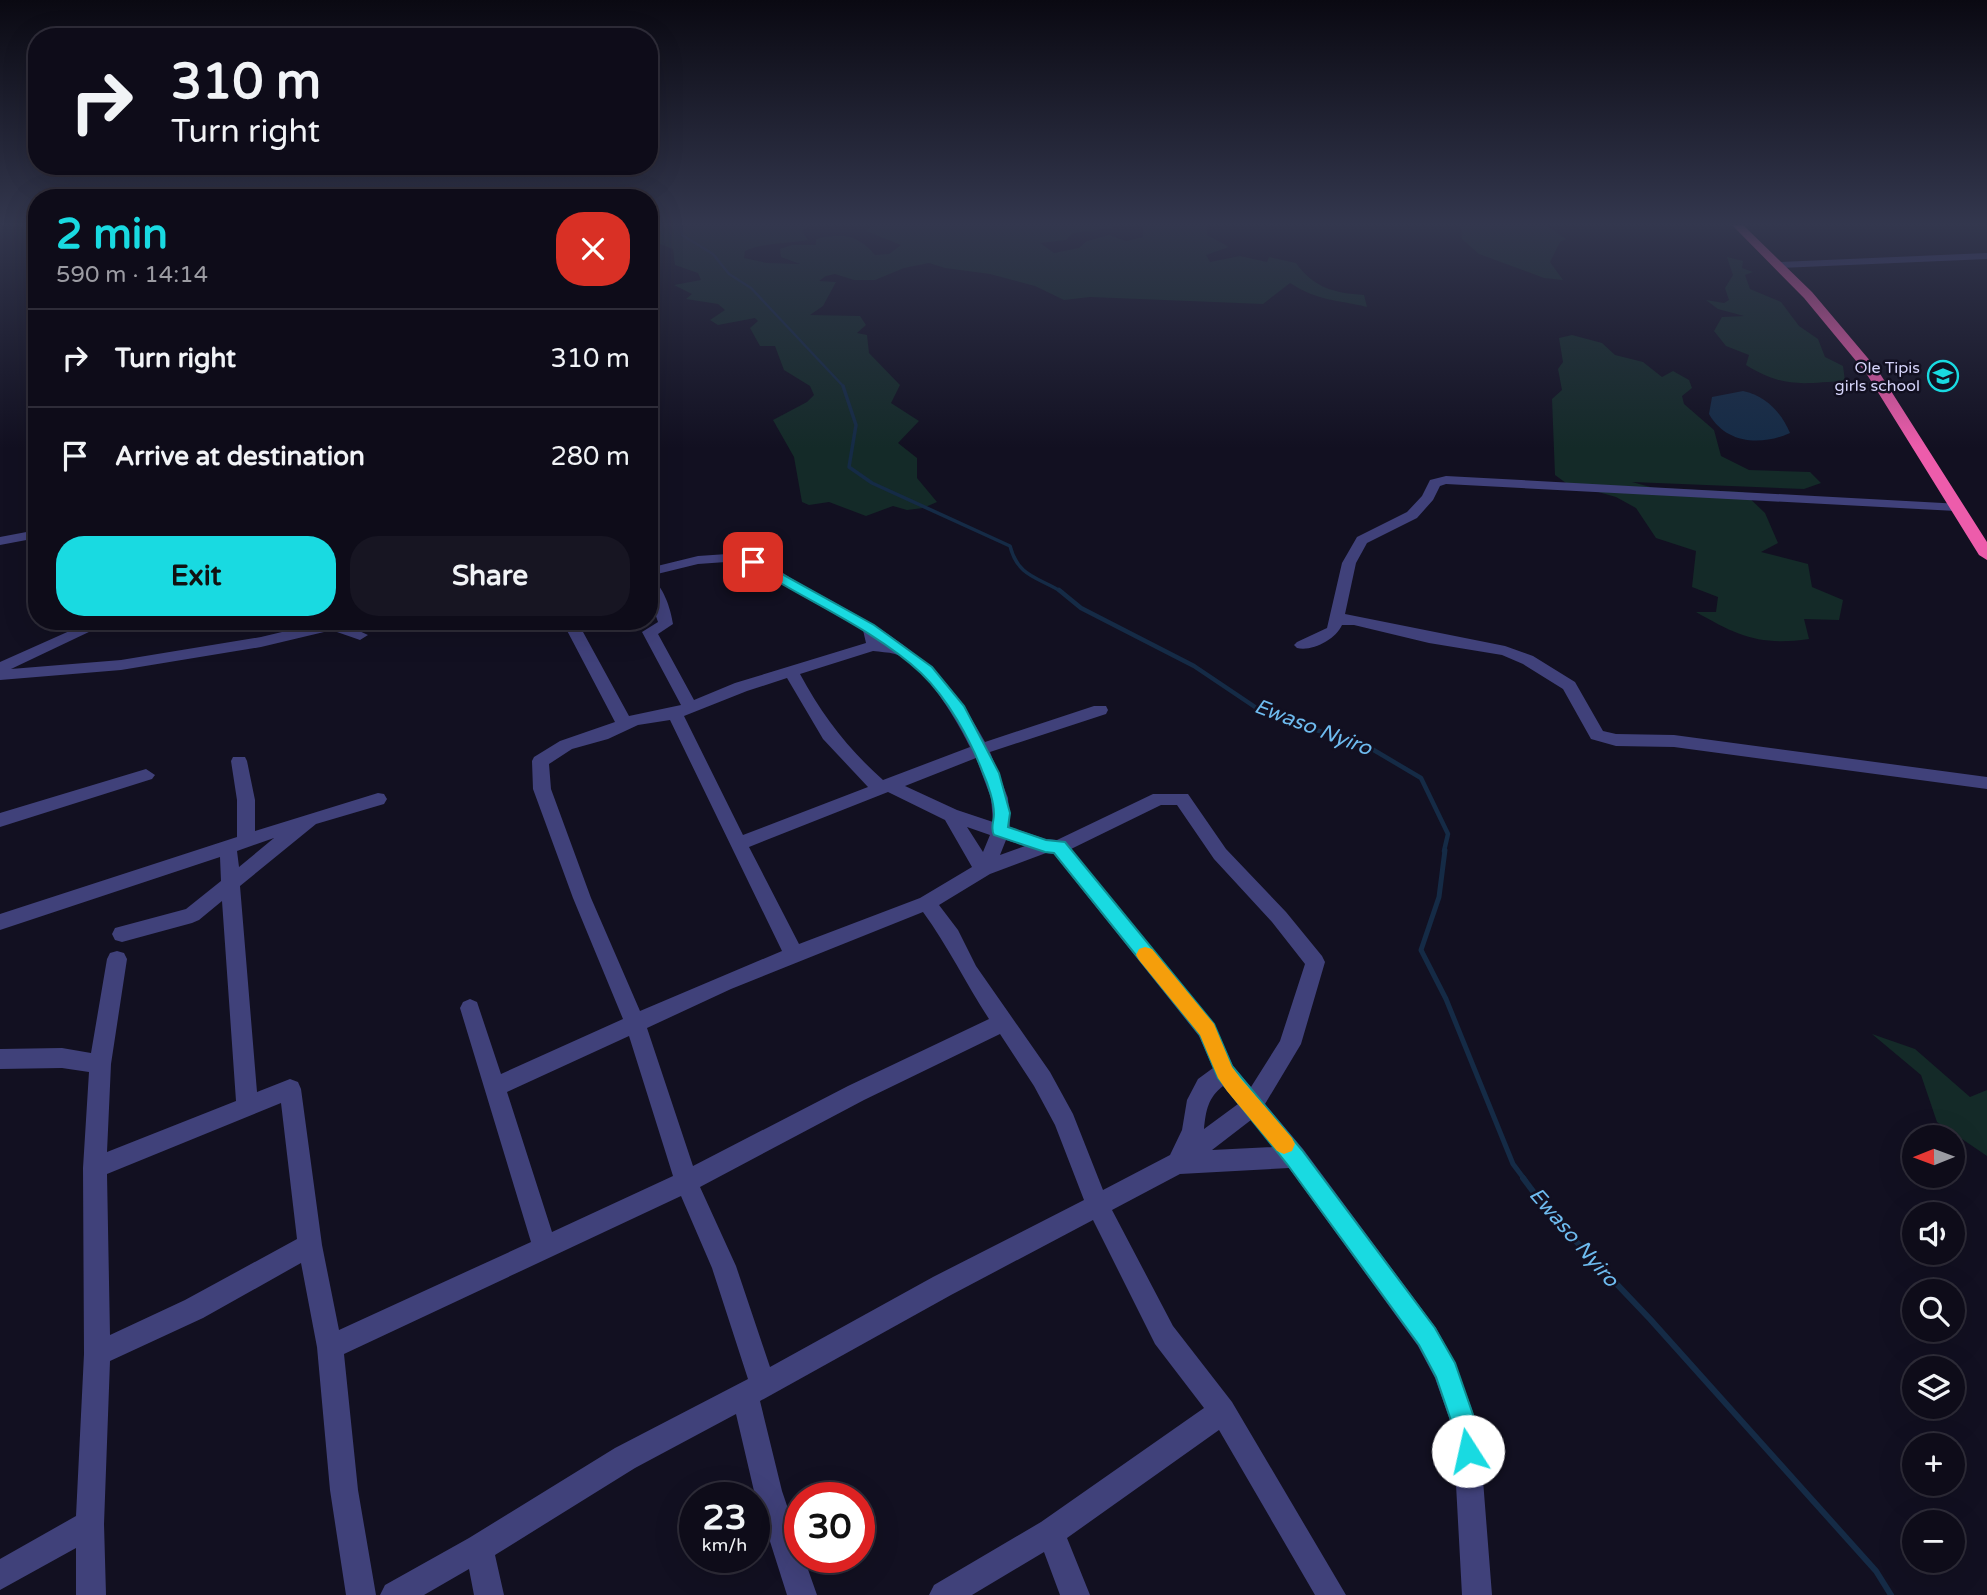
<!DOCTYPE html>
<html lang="en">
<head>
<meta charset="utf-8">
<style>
  :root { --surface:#0e0c19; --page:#171522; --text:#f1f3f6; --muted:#9b9ba2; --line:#2e2c38; --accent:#19dae1 }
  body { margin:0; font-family:"Varela Round",sans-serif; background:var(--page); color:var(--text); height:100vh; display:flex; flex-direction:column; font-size:26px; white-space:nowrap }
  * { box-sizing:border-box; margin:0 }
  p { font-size:23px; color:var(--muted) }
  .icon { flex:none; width:38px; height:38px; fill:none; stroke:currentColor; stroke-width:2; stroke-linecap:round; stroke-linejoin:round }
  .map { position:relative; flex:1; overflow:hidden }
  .details { position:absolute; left:28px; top:189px; width:630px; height:441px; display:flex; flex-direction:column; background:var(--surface); border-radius:28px; box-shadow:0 7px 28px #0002,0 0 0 2px var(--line) }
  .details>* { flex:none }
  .hud { position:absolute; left:28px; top:28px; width:630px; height:147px; border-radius:28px; box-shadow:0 7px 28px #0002,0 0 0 2px var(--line); background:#0e0c19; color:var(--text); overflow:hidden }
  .needle { width:46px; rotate:269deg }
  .fabs { position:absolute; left:1902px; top:1125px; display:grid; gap:14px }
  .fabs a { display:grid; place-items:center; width:63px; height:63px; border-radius:50%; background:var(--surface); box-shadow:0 7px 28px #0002,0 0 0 2px var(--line); font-size:35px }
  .speed { position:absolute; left:679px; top:1482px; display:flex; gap:14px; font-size:35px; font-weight:700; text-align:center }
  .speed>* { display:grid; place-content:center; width:91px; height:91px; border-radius:50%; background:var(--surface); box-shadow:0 7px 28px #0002,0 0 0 2px var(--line); line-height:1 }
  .speed small { font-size:18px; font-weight:400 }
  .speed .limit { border:10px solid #d22; background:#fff; color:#111 }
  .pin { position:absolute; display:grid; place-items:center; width:60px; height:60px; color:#fff; margin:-30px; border-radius:14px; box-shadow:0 4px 10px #0006 }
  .me { position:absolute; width:77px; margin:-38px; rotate:350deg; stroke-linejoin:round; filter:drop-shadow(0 0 5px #0008) }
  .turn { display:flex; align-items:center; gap:24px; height:147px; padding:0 28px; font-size:32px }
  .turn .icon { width:91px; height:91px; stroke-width:2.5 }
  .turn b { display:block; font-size:49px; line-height:60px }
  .round { display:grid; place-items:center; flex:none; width:74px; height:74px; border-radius:28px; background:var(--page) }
  .headline { display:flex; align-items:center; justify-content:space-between; height:119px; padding:0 28px }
  h1 { font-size:42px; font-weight:700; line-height:52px; color:var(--accent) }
  .cta { display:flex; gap:14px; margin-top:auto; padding:14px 28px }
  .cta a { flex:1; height:80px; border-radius:28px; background:var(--accent); color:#111; font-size:28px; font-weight:700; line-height:80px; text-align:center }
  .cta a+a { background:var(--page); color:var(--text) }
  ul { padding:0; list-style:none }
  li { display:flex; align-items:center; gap:21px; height:98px; padding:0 28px; border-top:2px solid var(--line) }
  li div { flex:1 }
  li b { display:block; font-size:26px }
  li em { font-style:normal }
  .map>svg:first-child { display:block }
</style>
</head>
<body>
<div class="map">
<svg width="1987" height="1595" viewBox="0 0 1987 1595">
  <rect width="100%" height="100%" fill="#121021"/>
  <path fill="#142a28" d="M649 225H811L802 231 808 240C786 244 765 242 745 251L744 258 767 263 800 264 781 257 780 249 792 245H816V239C842 233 857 234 875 255L889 254 901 245 866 231 873 225H1115L1112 228 1073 233 1066 240 1040 243 1054 253 1079 248 1087 241 1109 235 1126 241 1143 237V225H1207V235L1229 247 1206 255 1210 262 1240 256 1267 262 1269 257 1296 263C1314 288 1334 293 1364 295L1367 307C1335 299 1320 302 1290 283L1263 304 1090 297 1064 300 1035 286 990 274 945 268 929 263 904 268 875 280H854L835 274 826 276 819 281 836 282 823 306 810 315 860 316 866 325 857 333 867 335 869 353 900 385 891 403 919 421 898 443 917 458V478L937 502 923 508 907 510 893 506 866 516 829 502 809 505 802 502 794 457 773 420 807 402 814 395 810 386 784 370 775 346H760L750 328 758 321 755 318 718 325 710 320 725 310 718 304 686 299 692 294 674 285 701 280 698 273 675 265 673 249 652 241 655 235 649 233Z
    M1461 225H1546L1566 239 1560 242 1550 262 1563 280 1544 278 1479 254 1462 239Z
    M1727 257 1743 261 1742 268 1753 272 1745 275 1750 289 1781 302 1799 326 1818 339 1825 357 1843 366 1845 381C1802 383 1785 389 1746 365L1749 355 1726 346 1714 331 1722 317 1744 316 1718 309 1706 300 1724 303 1729 300 1725 288 1733 275Z
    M1572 335 1602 343 1615 355 1643 362 1662 377 1673 371 1689 380 1692 388 1682 396 1684 404 1714 430 1721 456 1749 470 1810 472 1821 483 1804 489 1632 482 1654 488 1743 492 1765 513 1778 543 1761 552 1808 564 1812 587 1843 600 1839 620 1804 619 1809 639C1760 646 1738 636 1696 612H1716L1718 597 1692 587 1696 551 1656 538 1636 508 1616 497 1566 483 1555 475 1552 399 1562 390 1558 369 1563 362 1559 338Z
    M1872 1034 1915 1049 1970 1097 1987 1090V1156L1937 1122 1921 1075Z"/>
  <path fill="#152b46" d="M1743 391C1766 396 1781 412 1790 433 1761 446 1726 444 1709 414L1712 397Z"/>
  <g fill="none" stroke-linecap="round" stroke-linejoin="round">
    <path stroke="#152b46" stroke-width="2.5" d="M680 225 682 235 713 254 729 274 751 288 844 387"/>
    <path stroke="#152b46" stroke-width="3.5" d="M843 386 856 425 849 467 872 483 1010 546C1018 577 1038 577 1062 592"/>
    <path stroke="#152b46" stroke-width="4.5" d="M1059 590 1081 608 1194 666 1261 711 1372 749 1421 778 1448 834 1444 851"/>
    <path stroke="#152b46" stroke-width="5" d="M1445 850 1439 897 1421 950 1446 999 1513 1164 1525 1180"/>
    <path stroke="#152b46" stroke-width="6" d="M1523 1178 1550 1214 1650 1319 1876 1571 1891 1595"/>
    <path fill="#40417a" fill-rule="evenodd" d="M1987 253V259L1780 268 1775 265 1780 262Z
      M1446 476 1961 504 1963 507 1956 511 1446 484 1440 486 1433 500 1417 518 1367 543 1356 563 1345 614 1505 646 1533 656 1575 682 1603 731 1616 734 1674 735 1987 777V789L1674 747 1616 746 1591 739 1563 689 1523 664 1502 655 1429 643 1354 625H1342C1336 639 1312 652 1297 648L1294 645 1297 642 1327 628 1342 563 1357 537 1407 512 1422 496 1430 480Z
      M37 530V538L0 545V537Z
      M742 553C763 558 785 575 804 586 884 629 941 658 985 742L1094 706H1106L1108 710 1106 714 990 752 1008 798 1010 827 1045 839 1057 840 1153 794H1188L1226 849 1286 912 1322 956 1325 962 1301 1044 1265 1104 1303 1149 1436 1328 1455 1363 1479 1429 1492 1595H1462L1453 1429 1435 1378 1418 1346 1289 1168 1180 1174 1112 1210 1173 1326 1232 1402 1346 1595H1315L1219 1430 1067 1538 1090 1595H1060L1044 1552 972 1595H929L934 1585 1041 1522 1204 1408 1155 1344 1093 1220 951 1295 760 1401 782 1491 800 1544V1558H804L817 1595H787L754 1491 736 1414 635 1468 495 1555 504 1595H474L469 1569 424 1595H380L385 1585 469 1538 615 1448 748 1379 712 1268 681 1196 344 1354 358 1490 376 1595H346L330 1490 317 1347 301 1263 203 1318 110 1361 104 1524 106 1595H76V1548L0 1590V1559L76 1516 84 1354 83 1168 89 1072 62 1068 0 1069V1049L62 1048 91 1053 107 959 110 953 117 951 124 953 127 959 111 1064 107 1152 236 1101 222 901 199 920 192 923 122 942 115 940 112 934 115 928 186 909 221 881 220 857 0 930V914L237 837V800L231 761 233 757H245L247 761 255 800V831L378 793 384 794 387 799 384 804 316 824 240 886 257 1092 290 1079 298 1082 301 1089 322 1245 339 1330 531 1242 460 1008 463 1002 470 999 477 1002 501 1074 623 1019 573 898 533 789 532 761 534 757 560 741 615 722 562 621H577L629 716 681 705 642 632 658 622 649 596V578C663 583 671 610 673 624L658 634 694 700 735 683 866 643 863 630 740 561 698 564 649 576V568L698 556ZM873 651C880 652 888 652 895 654 923 662 958 722 970 747L883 780C848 749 822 715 800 674ZM787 678 823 739 868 787 743 835 684 716 747 691ZM670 720 782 951 640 1011 591 898 551 789 549 764 572 749 608 739 638 725ZM976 758 991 798 993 822 957 810 905 786ZM888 792 945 820 972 867 920 898 799 944 749 847ZM1161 805H1177L1214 859 1272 922 1305 964 1280 1041 1251 1087 1233 1066 1214 1024 1071 849ZM967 827 990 835 983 852ZM274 838 239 867 237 851ZM1006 840 1025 846 1000 855ZM1046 853 1054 854 1199 1036 1213 1068 1198 1079 1187 1100 1182 1130 1170 1155 1103 1190 1073 1114 1050 1072 976 966 958 930 939 905 990 874ZM923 912C948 946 966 984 989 1019L848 1086 693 1166 647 1028 731 989ZM1000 1034 1034 1086 1055 1125 1084 1200 933 1277 770 1367 736 1266 700 1187 864 1100ZM629 1036 673 1176 552 1232 507 1092ZM1223 1086 1238 1104 1204 1129C1206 1110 1208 1098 1223 1086ZM281 1103 297 1239 185 1300 110 1335 107 1174ZM1251 1120 1273 1147 1212 1150Z
      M92 621H112L11 669 121 660 261 637 324 622 344 624 368 635 360 640 337 632H324L261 647 121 670 0 680V662Z
      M146 769 155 775 152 779 0 827V813Z"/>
    <path fill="#ed5cab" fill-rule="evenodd" d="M1732 225H1743L1812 292 1877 369 1987 542V560L1979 555 1866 373 1804 298Z"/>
  </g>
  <linearGradient id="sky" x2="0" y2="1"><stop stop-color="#0a0912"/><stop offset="0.5" stop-color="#33374e"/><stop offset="1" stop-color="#33374e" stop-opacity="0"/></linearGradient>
  <rect width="1987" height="448" fill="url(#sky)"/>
  <path fill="#19dae1" stroke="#108e92" stroke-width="2" d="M753 558 874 625 932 667 964 706 999 773 1010 813 1008 827 1046 840 1065 842 1214 1024 1232 1066 1302 1150 1435 1328 1455 1363 1478 1429 1480 1451 1477 1460 1468 1464 1459 1460 1454 1429 1436 1377 1419 1345 1287 1164 1218 1078 1200 1035 1054 853 1045 852 994 835C990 828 994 822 994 814 994 802 988 784 983 773 970 739 948 699 921 673 874 629 804 600 749 564L747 562Z"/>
  <path fill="#f59e0b" d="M1145 947 1152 949 1214 1024 1232 1067 1241 1079 1292 1138 1295 1144 1292 1151 1284 1154 1277 1151 1227 1091 1218 1078 1200 1035 1139 960 1136 955 1139 949Z"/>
  <defs>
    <g id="school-ring" transform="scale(1.575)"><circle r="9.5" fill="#121021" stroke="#19dae1" stroke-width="1.5"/><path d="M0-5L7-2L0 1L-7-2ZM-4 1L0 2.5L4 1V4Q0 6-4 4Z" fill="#19dae1"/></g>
  </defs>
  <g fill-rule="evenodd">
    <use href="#school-ring" x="1943" y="376"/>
  </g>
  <g text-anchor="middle" stroke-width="5" stroke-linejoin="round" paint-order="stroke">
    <g font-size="16" fill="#d6d4fa" stroke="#121021" text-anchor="end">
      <text x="1920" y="373">Ole Tipis<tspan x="1920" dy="18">girls school</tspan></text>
    </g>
    <g font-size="21" font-style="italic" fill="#6ebbef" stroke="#121021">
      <text transform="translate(1313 727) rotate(21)" y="7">Ewaso Nyiro</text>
      <text transform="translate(1574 1237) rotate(49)" y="7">Ewaso Nyiro</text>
    </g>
  </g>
</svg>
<div class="fabs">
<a><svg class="needle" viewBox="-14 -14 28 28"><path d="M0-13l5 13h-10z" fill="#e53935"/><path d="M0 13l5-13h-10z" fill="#9b9ba2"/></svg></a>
<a><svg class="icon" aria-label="sound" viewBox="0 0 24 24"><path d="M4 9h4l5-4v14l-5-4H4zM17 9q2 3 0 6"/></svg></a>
<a><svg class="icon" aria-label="search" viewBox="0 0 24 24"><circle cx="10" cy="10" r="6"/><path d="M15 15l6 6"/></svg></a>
<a><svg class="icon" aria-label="layers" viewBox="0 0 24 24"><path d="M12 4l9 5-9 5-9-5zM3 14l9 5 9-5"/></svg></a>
<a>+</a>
<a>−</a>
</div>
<div class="speed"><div>23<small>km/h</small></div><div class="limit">30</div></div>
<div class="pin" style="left:753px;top:562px;background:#d93025"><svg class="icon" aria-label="arrive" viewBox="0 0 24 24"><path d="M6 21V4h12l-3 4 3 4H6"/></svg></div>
<svg class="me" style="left:1468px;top:1451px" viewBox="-20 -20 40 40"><circle r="19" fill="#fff"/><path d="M0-13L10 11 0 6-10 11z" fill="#19dae1"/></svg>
<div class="hud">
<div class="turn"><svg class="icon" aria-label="right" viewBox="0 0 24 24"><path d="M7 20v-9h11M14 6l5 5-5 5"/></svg><div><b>310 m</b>Turn right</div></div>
</div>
<section class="details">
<div class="headline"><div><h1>2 min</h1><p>590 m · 14:14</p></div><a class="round" style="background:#d93025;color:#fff"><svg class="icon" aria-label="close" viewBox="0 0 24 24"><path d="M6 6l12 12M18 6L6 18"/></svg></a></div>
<ul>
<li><svg class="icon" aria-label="right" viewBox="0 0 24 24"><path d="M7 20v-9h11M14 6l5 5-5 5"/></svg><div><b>Turn right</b></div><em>310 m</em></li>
<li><svg class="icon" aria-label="arrive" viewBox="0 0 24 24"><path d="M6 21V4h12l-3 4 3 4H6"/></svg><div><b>Arrive at destination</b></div><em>280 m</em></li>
</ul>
<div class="cta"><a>Exit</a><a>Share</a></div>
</section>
</div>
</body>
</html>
